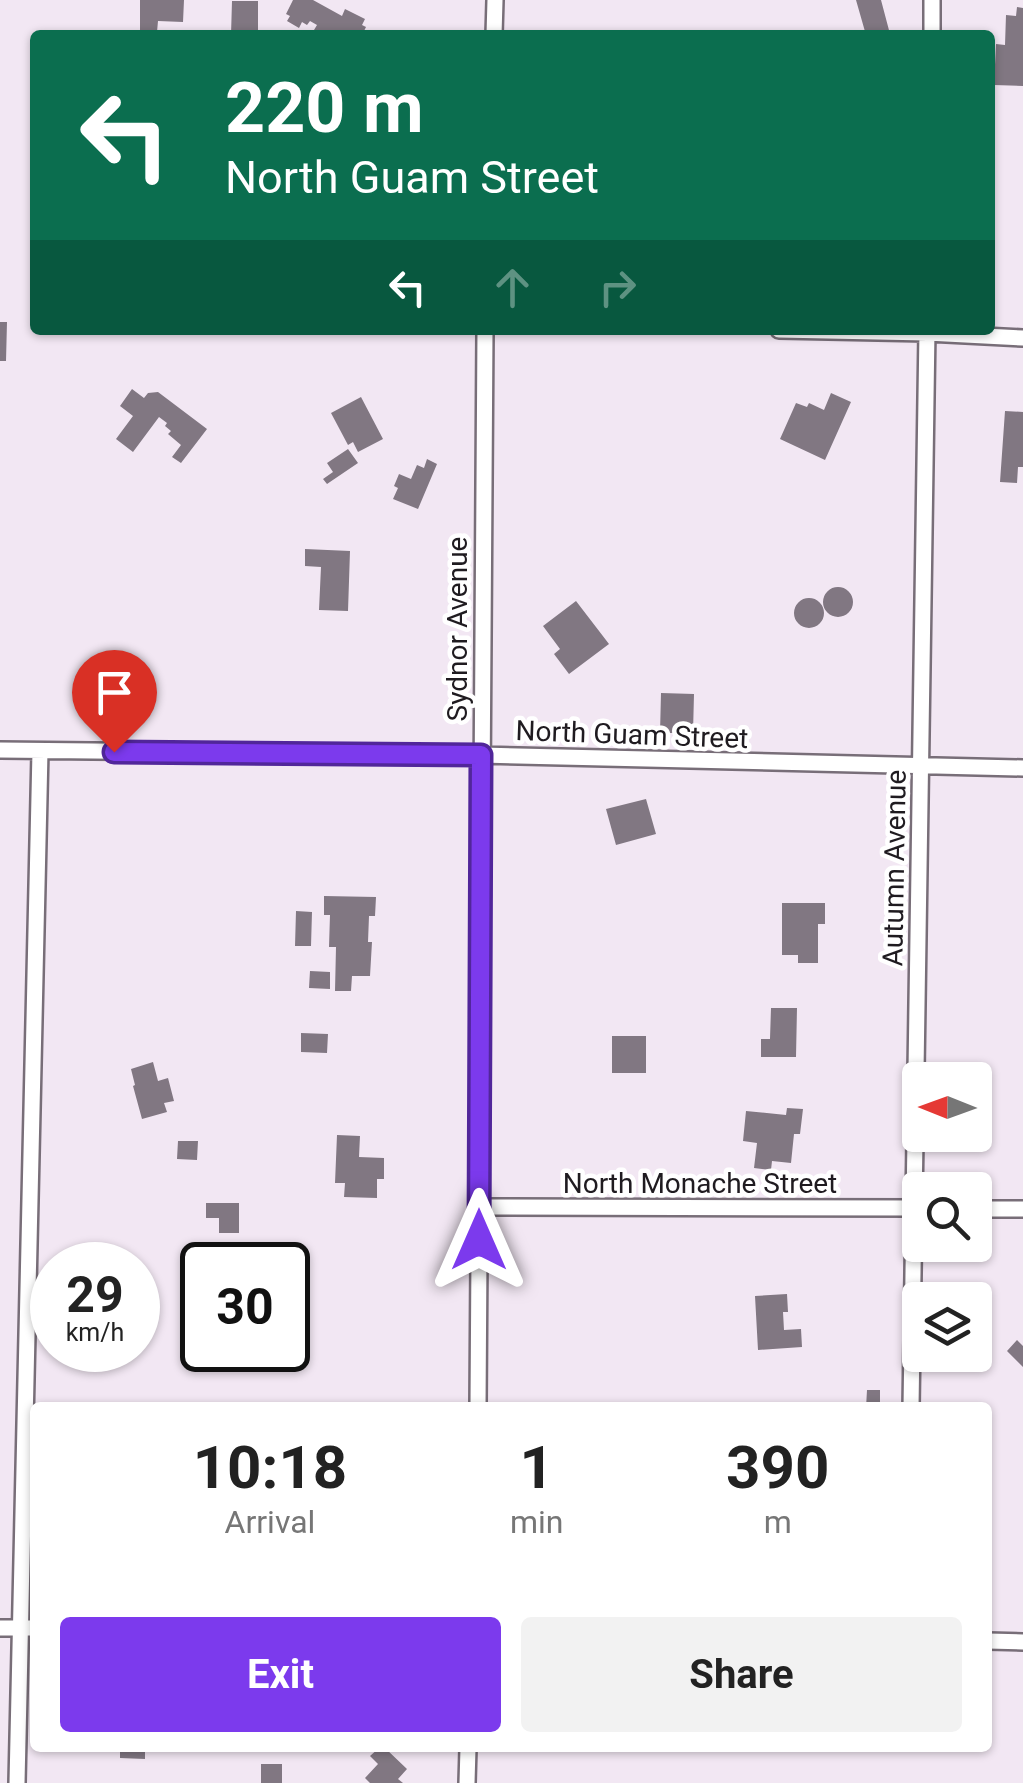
<!DOCTYPE html>
<html lang="en">
<head>
<meta charset="utf-8">
<style>
  :root { --surface:#fff; --page:#f2f2f2; --text:#222; --muted:#767676; --accent:#7c3aed }
  body { margin:0; font-family:Roboto,sans-serif; background:var(--page); color:var(--text); height:100vh; display:flex; flex-direction:column; font-size:38px; white-space:nowrap }
  * { box-sizing:border-box; margin:0 }
  p { font-size:32px; color:var(--muted) }
  .icon { flex:none; width:55px; height:55px; fill:none; stroke:currentColor; stroke-width:2; stroke-linecap:round; stroke-linejoin:round }
  .map { position:relative; flex:1; overflow:hidden }
  .sheet { position:absolute; left:30px; top:1402px; width:962px; height:350px; display:flex; flex-direction:column; background:var(--surface); border-radius:10px; box-shadow:0 2px 8px #0004 }
  .sheet>* { flex:none }
  .guide { position:absolute; left:30px; top:30px; width:965px; height:305px; border-radius:10px; box-shadow:0 2px 8px #0004; background:#0b6e4f; color:#fff; overflow:hidden }
  .needle { width:65px; rotate:271deg }
  .tools { position:absolute; left:902px; top:1062px; display:grid; gap:20px }
  .tools a { display:grid; place-items:center; width:90px; height:90px; border-radius:10px; background:var(--surface); box-shadow:0 2px 8px #0004; font-size:50px }
  .speed { position:absolute; left:30px; top:1242px; display:flex; gap:20px; font-size:50px; font-weight:700; text-align:center }
  .speed>* { display:grid; place-content:center; width:130px; height:130px; border-radius:50%; background:var(--surface); box-shadow:0 2px 8px #0004; line-height:1 }
  .speed small { font-size:25px; font-weight:400 }
  .speed .limit { border:5px solid #111; border-radius:15px; background:#fff; color:#111 }
  .pin { position:absolute; display:grid; place-items:center; width:85px; height:85px; color:#fff; margin:-102px -42px; border-radius:50% 50% 50% 0; rotate:-45deg; box-shadow:0 0 10px #0007 }
  .pin .icon { rotate:45deg }
  .me { position:absolute; width:110px; margin:-55px; rotate:0deg; stroke-linejoin:round; filter:drop-shadow(0 0 8px #0008) }
  .turn { display:flex; align-items:center; gap:35px; height:210px; padding:0 30px; font-size:45px }
  .turn .icon { width:130px; height:130px; stroke-width:2.5 }
  .turn b { display:block; font-size:70px; line-height:85px }
  .lanes { display:flex; align-items:center; height:95px; padding:0 30px; background:#0003; justify-content:center; gap:50px; direction:ltr }
  .lanes .off { opacity:.35 }
  .eta { display:flex; justify-content:space-evenly; align-items:center; height:170px; text-align:center }
  .eta b { font-size:60px; font-weight:700; line-height:70px }
  .button { display:flex; gap:20px; margin-top:auto; padding:20px 30px }
  .button a { flex:1; height:115px; border-radius:10px; background:var(--accent); color:#fff; font-size:40px; font-weight:700; line-height:115px; text-align:center }
  .button a+a { background:var(--page); color:var(--text) }
  .map>svg:first-child { display:block }
</style>
</head>
<body>
<div class="map">
<svg width="1023" height="1783" viewBox="0 0 1023 1783">
  <rect width="100%" height="100%" fill="#f2e7f3"/>
  <path fill="#817782" d="M140 0H184L183 22 158 21 157 32 140 31Z
    M293 0H313L342 16 345 9 365 19 362 25 366 27 362 35H323L314 30 317 25 310 21 307 25 302 22 299 28 287 21 290 16 286 14Z
    M856 0H881L890 34 866 35Z
    M232 1H258V35H231Z
    M1017 7 1023 8V86L994 85 996 44 1005 45 1006 15 1016 16Z
    M0 322H7L6 361H0Z
    M132 389 144 398 148 393 158 392 207 429 181 463 172 457 181 445 168 434 171 431 165 426 167 423 159 417 133 452 116 439 133 416 120 406Z
    M831 393 851 402 825 460 780 439 796 403 807 407 809 403 824 410Z
    M361 397 383 439 358 452 353 442 348 445 331 413Z
    M1005 411 1023 412V467H1018L1017 483 1000 482Z
    M348 449 358 463 327 484 323 479 333 472 327 463Z
    M427 459 437 464 418 509 393 499 398 488 394 486 399 474 411 479 417 465 424 468Z
    M305 549 350 551 348 611 319 610 321 567 305 566Z
    M823 602a15 15 0 1 1 30 0a15 15 0 1 1-30 0Z
    M794 613a15 15 0 1 1 30 0a15 15 0 1 1-30 0Z
    M576 601 609 644 569 674 554 654 560 649 543 626Z
    M661 693 694 694 693 733H660Z
    M646 799 656 834 616 845 606 809Z
    M324 896 376 897 375 916H369L368 942H372L370 976H352L351 991H335L336 947H329L330 915H324Z
    M782 903H825V924H818V963H798V955H782Z
    M296 911 312 912 311 946H295Z
    M310 971 330 972V989L309 988Z
    M771 1008H797L796 1057H761V1039H770Z
    M301 1033 328 1034 327 1053 301 1052Z
    M612 1036H646V1073H612Z
    M153 1062 158 1081 168 1078 174 1101 164 1103 167 1112 142 1119 133 1086 135 1085 131 1069Z
    M787 1108 803 1109 800 1134H794L791 1163 772 1161 771 1170 754 1168 757 1143 743 1141 746 1111 786 1115Z
    M337 1135 360 1136 359 1157 384 1158V1179H377V1198L344 1197 345 1183H335Z
    M178 1141H198L197 1160 177 1159Z
    M206 1203H239V1233H219V1218H206Z
    M138 1277 149 1278 146 1335 138 1334Z
    M787 1294 788 1312H783L784 1330 801 1329 802 1347 758 1350 755 1296Z
    M1017 1340 1023 1346V1367L1007 1351Z
    M867 1390H880V1408H866Z
    M120 1748H145V1759L120 1758Z
    M379 1748H385L407 1769 398 1779 403 1783H370L365 1778 378 1764 370 1756Z
    M261 1764H282V1783H261Z"/>
  <g fill="none" stroke-linecap="round" stroke-linejoin="round">
    <g stroke="#786e78" stroke-width="20">
      <path id="minor" d="M494 35 495 0
        M932 35V0
        M779 330 927 333 1023 338
        M0 750 481 755 1023 768
        M479 1207 920 1208
        M975 1209H1023
        M478 1408 485 330
        M911 1408 927 330
        M0 1628H35
        M988 1641 1023 1642
        M17 1783 40 751
        M467 1783 468 1748"/>
    </g>
    <use href="#minor" stroke="#fff" stroke-width="15"/>
  </g>
  <g fill="none" stroke-linecap="round" stroke-linejoin="round">
    <g stroke="#51269a" stroke-width="25">
      <path id="route" d="M114 752 481 755 479 1240"/>
    </g>
    <use href="#route" stroke="#7c3aed" stroke-width="18"/>
  </g>
  <g text-anchor="middle" stroke-width="9" stroke-linejoin="round" paint-order="stroke">
    <g font-size="28" fill="#1f1b20" stroke="#fff">
      <text transform="translate(457 629) rotate(-90)" y="10">Sydnor Avenue</text>
      <text transform="translate(632 734) rotate(2)" y="10">North Guam Street</text>
      <text transform="translate(894 868) rotate(-89)" y="10">Autumn Avenue</text>
      <text x="700" y="1193">North Monache Street</text>
    </g>
  </g>
</svg>
<div class="tools">
<a><svg class="needle" viewBox="-14 -14 28 28"><path d="M0-13l5 13h-10z" fill="#e53935"/><path d="M0 13l5-13h-10z" fill="#767676"/></svg></a>
<a><svg class="icon" aria-label="search" viewBox="0 0 24 24"><circle cx="10" cy="10" r="6"/><path d="M15 15l6 6"/></svg></a>
<a><svg class="icon" aria-label="layers" viewBox="0 0 24 24"><path d="M12 4l9 5-9 5-9-5zM3 14l9 5 9-5"/></svg></a>
</div>
<div class="speed"><div>29<small>km/h</small></div><div class="limit">30</div></div>
<div class="pin" style="left:114px;top:752px;background:#d93025"><svg class="icon" aria-label="arrive" viewBox="0 0 24 24"><path d="M6 21V4h12l-3 4 3 4H6"/></svg></div>
<svg class="me" style="left:479px;top:1240px" viewBox="-20 -20 40 40"><path d="M0-17L14 15 0 8-14 15z" fill="#7c3aed" stroke="#fff" stroke-width="4"/></svg>
<div class="guide">
<div class="turn"><svg class="icon" aria-label="left" viewBox="0 0 24 24"><path d="M17 20v-9H6M10 6l-5 5 5 5"/></svg><div><b>220 m</b>North Guam Street</div></div>
<div class="lanes"><svg class="icon" aria-label="left" viewBox="0 0 24 24"><path d="M17 20v-9H6M10 6l-5 5 5 5"/></svg><svg class="icon off" aria-label="ahead" viewBox="0 0 24 24"><path d="M12 20V5M6 11l6-6 6 6"/></svg><svg class="icon off" aria-label="right" viewBox="0 0 24 24"><path d="M7 20v-9h11M14 6l5 5-5 5"/></svg></div>
</div>
<section class="sheet">
<div class="eta">
<div><b>10:18</b><p>Arrival</p></div>
<div><b>1</b><p>min</p></div>
<div><b>390</b><p>m</p></div>
</div>
<div class="button"><a>Exit</a><a>Share</a></div>
</section>
</div>
</body>
</html>
